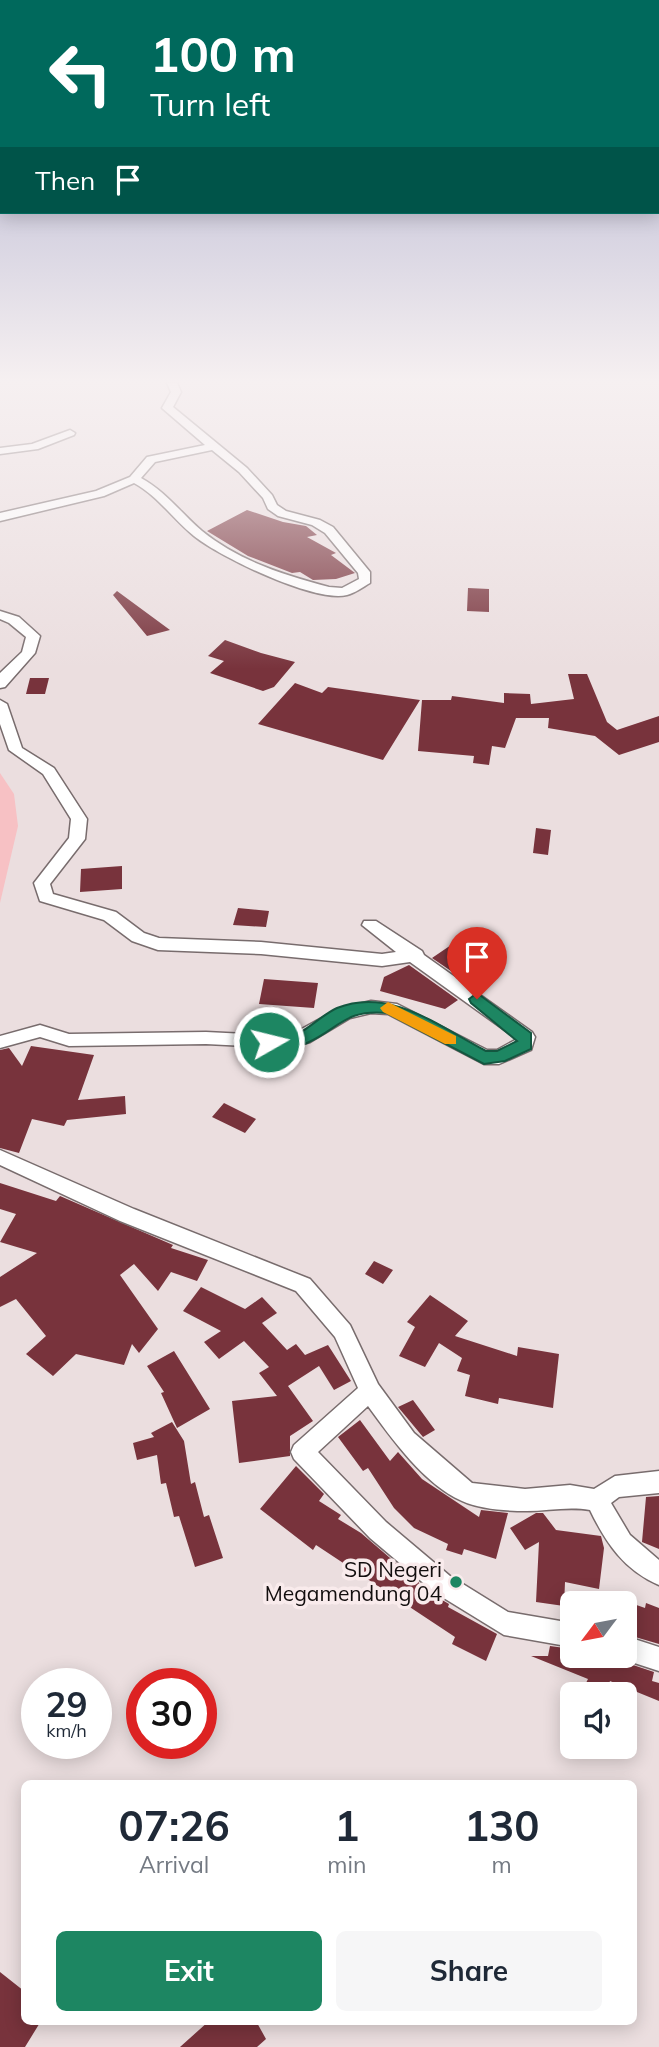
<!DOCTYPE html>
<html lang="en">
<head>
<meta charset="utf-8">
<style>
  :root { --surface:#fff; --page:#f6f6f7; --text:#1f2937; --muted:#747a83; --accent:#1d8662 }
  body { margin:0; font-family:Mulish,sans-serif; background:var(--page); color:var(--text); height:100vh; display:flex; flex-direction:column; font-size:26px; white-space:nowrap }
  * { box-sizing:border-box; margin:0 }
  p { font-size:23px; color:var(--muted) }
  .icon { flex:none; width:38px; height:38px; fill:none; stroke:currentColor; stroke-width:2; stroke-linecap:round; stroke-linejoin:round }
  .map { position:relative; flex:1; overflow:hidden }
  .side { position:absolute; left:21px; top:1780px; width:616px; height:245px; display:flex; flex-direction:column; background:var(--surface); border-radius:10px; box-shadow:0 4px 18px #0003 }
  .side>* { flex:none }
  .top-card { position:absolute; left:0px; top:0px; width:660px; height:214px; box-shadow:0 4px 18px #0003; background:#00695c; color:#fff; overflow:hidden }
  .needle { width:46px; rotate:238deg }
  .fabs { position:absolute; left:560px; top:1591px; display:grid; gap:14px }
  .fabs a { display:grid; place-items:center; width:77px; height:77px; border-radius:10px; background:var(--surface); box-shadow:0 4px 18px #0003; font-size:35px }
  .speed { position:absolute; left:21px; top:1668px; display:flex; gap:14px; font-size:35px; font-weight:700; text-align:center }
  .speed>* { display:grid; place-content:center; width:91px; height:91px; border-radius:50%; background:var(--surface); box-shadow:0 4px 18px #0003; line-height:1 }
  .speed small { font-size:18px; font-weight:400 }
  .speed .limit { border:10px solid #d22; background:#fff; color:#111 }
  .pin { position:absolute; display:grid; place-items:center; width:60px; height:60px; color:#fff; margin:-72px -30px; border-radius:50% 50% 50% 0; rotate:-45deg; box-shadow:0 0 7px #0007 }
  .pin .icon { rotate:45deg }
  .me { position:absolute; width:77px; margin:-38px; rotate:82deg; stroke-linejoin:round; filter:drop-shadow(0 0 5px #0008) }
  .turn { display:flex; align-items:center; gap:24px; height:147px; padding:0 35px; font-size:32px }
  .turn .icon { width:91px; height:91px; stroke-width:2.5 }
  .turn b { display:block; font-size:49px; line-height:60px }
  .then { display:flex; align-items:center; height:66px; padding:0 35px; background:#0003; gap:14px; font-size:26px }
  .eta { display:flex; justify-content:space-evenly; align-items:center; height:119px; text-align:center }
  .eta b { font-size:42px; font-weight:700; line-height:49px }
  .primary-button { display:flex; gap:14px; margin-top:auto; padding:14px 35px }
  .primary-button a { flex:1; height:80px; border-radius:10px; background:var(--accent); color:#fff; font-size:28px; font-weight:700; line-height:80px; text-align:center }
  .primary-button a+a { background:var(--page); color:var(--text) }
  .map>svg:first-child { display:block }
</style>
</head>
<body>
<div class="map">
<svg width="659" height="2047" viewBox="0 0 659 2047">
  <rect width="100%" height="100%" fill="#ebdedf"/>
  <path fill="#f7c1c4" d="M0 773 14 794 18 826 0 903Z"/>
  <path fill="#78333c" d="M247 510 283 522 306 526 317 535 307 537 336 553 331 555 355 573 336 579 313 580 300 572 292 573 248 556 207 531Z
    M468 588 489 589V612L467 611Z
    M117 591 170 630 147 636 113 595Z
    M225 640 261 653 295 662 274 687 263 691 210 673 224 661 208 656Z
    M568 674H587L607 722 617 730 659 716V742L619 755 595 736 548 728 549 718H516L505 748 492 746 489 765 473 763 474 756 418 751 422 700H451L452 696 504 703V693L530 694 531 704 574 699Z
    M30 678H49L45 694H26Z
    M295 683 322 693 328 687 420 700 383 760 258 724Z
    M536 828 551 830 548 855 533 853Z
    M122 866V889L80 892 81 869Z
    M238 908 269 911 266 927 233 925Z
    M454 943 473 955 451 971 432 958Z
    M409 965 458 1000 445 1009 380 991 384 977Z
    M264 979 318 983 314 1008 259 1004Z
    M31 1046 94 1055 78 1100 125 1096 126 1114 67 1120 64 1126 32 1119 19 1153 0 1148V1050L9 1048 22 1066Z
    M224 1103 256 1119 245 1133 212 1117Z
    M0 1183 56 1201 60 1196 173 1245 171 1248 208 1260 197 1281 171 1272 158 1291 134 1264 120 1275 158 1329 139 1353 132 1344 124 1365 76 1354 53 1376 26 1354 46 1336 16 1299 0 1307V1277L37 1253 0 1242 16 1214 0 1209Z
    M374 1261 393 1270 383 1284 365 1274Z
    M201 1287 245 1309 262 1297 277 1313 262 1323 287 1350 296 1344 305 1355 328 1345 351 1381 334 1390 319 1366 288 1386 313 1421 290 1436V1456L239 1463 232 1401 277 1396 259 1373 269 1367 244 1341 219 1359 204 1342 221 1331 183 1311Z
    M430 1295 468 1321 455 1336 517 1356 518 1347 559 1354 553 1408 499 1398 498 1404 465 1396 470 1375 457 1371 462 1358 439 1343 425 1367 399 1356 415 1327 407 1322Z
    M174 1351 210 1409 177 1428 161 1393 164 1392 147 1366Z
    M413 1400 435 1430 423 1437 398 1407Z
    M360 1420 390 1461 398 1452 422 1479 479 1517 481 1510 508 1513 496 1559 464 1549 462 1555 446 1550 448 1544 414 1528 394 1508 368 1468 363 1471 338 1437Z
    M172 1422 184 1441 191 1484 195 1482 204 1517 209 1515 223 1558 195 1567 179 1516 174 1517 166 1483 161 1484 157 1455 137 1460 133 1443 154 1437 151 1433Z
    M296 1466 324 1494 319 1501 341 1515 338 1519 361 1533 432 1594 449 1604 448 1607 497 1634 486 1661 452 1644 455 1637 316 1545 313 1550 260 1509Z
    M659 1496V1549L642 1542 646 1497Z
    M536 1513H543L556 1530 601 1536 604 1548 599 1589 565 1582 564 1606 536 1602 539 1542 525 1550 510 1528Z
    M625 1601 645 1608 646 1603 659 1608V1644L625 1634Z
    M550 1646 572 1649V1656H614L615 1659 654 1672 652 1681 659 1683V1701L610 1681 606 1692 586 1683 588 1679 531 1656H548Z
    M0 1972 24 1991V2021H41L25 2047H0Z
    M209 2021H256L266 2039 257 2047H180Z"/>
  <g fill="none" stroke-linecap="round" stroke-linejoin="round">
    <g stroke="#786c6d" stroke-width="3">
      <path id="minor" d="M167 383H177L181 392 173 407 247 468 272 495 277 505 286 511 320 520 333 527 370 572V583C363 587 355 593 347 595 315 603 220 557 194 536 173 519 158 496 134 483L104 496 0 521V513L96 491 130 477 147 457 205 445 162 408 171 392ZM212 450 239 472 263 498 268 509 278 516 312 525 325 533 358 573 359 579 342 588 329 587C284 575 239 561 202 531 181 513 165 491 141 478L155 462Z
        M70 430 75 433 74 435 38 449 0 454V448L32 444Z
        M0 611 19 617 40 636 35 653 5 687 0 688V673L22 652 26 637 9 623 0 619Z
        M0 700 7 704 22 748 54 768 87 819 85 839 50 884 53 894 116 912 144 933 159 938 261 942 382 954 396 952 362 925 364 921H376L422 951 424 955 532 1032 535 1037 531 1050 499 1064H484L388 1014 371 1013 350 1018 310 1042 289 1048 206 1044 69 1046 40 1037 0 1048V1036L40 1025 69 1034 206 1032 289 1036 338 1009 371 1001 397 1004 487 1050H497L517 1039 410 962 382 966 261 954 158 950 132 941 104 920 40 901 34 883 69 838 71 819 43 774 9 750 0 724Z
        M0 1150 134 1209 310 1279 350 1325 378 1384 414 1433 472 1483 525 1489 570 1485 594 1489 615 1476 659 1471V1493L619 1497 611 1503 630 1535 659 1560V1585C624 1570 606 1543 590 1510 568 1506 548 1511 526 1511 508 1511 478 1509 462 1501 424 1484 392 1439 368 1406L318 1452 386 1522 450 1576 508 1612 572 1623V1647L504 1635 434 1592 370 1538 294 1459 291 1452 294 1445 358 1388 335 1337 296 1291 120 1221 0 1165Z
        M625 1636 659 1647V1671L616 1657 625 1656Z"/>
    </g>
    <use href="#minor" fill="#fff" fill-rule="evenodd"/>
  </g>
  <linearGradient id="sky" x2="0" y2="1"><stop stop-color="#a7a8ca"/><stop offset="0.57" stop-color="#f6f0f1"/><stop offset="1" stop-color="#f6f0f1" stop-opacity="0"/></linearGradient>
  <rect width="659" height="669" fill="url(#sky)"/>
  <path fill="#1d8662" stroke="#135740" stroke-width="2" d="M477 993 531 1033V1049L505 1061 484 1064 387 1013C345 1009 340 1028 307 1043 297 1048 281 1047 269 1048L261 1042C269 1031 289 1038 301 1032 313 1025 324 1014 337 1008 390 986 441 1028 486 1051H497L517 1041 471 1003 469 999Z"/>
  <path fill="#f59e0b" d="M388 1002 456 1036V1044H445L383 1012 380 1008Z"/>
  <circle fill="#1d8662" stroke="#f9ebec" stroke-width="2.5" cx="456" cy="1582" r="7"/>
  <g text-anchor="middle" stroke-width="7" stroke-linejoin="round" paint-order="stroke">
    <g font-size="21" fill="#120e0e" stroke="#f9ebec" text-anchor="end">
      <text x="442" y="1577">SD Negeri<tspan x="442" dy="24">Megamendung 04</tspan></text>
    </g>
  </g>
</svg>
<div class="fabs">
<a><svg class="needle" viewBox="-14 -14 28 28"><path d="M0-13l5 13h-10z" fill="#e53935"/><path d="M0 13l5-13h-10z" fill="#747a83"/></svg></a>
<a><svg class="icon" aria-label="sound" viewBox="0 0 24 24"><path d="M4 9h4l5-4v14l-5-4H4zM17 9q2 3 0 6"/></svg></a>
</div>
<div class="speed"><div>29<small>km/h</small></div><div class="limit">30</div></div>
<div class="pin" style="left:477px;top:999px;background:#d93025"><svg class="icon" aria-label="arrive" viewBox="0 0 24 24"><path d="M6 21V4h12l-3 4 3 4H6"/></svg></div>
<svg class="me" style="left:269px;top:1042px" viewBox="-20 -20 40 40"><circle r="17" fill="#1d8662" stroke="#fff" stroke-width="3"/><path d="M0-11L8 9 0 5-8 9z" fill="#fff"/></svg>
<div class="top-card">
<div class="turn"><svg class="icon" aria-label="left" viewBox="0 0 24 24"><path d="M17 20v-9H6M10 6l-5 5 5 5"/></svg><div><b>100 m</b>Turn left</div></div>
<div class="then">Then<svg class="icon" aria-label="arrive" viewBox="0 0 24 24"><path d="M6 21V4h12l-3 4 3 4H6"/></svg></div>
</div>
<section class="side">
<div class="eta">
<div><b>07:26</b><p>Arrival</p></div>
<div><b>1</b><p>min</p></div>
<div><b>130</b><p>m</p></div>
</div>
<div class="primary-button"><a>Exit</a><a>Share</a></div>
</section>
</div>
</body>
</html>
